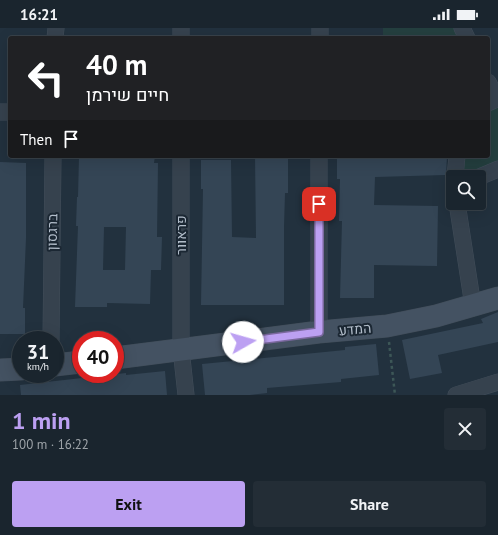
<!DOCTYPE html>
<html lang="en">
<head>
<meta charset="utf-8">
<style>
  :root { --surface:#1a252e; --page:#232d36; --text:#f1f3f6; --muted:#9fa5aa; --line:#38424a; --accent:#bca0f2 }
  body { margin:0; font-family:"PT Sans",Heebo,sans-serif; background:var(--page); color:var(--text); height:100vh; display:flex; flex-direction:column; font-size:15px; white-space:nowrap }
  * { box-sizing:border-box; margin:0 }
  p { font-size:13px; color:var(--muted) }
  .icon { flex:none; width:22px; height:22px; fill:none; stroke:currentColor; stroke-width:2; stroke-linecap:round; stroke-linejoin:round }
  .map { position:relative; height:367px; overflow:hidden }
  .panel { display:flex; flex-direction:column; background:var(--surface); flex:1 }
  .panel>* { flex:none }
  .guide { position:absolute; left:8px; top:8px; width:482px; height:122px; border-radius:4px; box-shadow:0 4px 16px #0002,0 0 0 1px var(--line); background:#202124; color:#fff; overflow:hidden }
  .tools { position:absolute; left:446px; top:142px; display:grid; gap:8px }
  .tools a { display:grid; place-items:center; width:40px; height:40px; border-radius:4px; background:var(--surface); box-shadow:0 4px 16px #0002,0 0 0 1px var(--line); font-size:20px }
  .speed { position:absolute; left:12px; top:303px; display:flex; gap:8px; font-size:20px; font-weight:700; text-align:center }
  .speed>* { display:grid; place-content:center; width:52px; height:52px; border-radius:50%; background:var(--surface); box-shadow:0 4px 16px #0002,0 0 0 1px var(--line); line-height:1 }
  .speed small { font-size:10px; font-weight:400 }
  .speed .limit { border:6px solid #d22; background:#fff; color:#111 }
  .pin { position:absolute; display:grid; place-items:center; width:34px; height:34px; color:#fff; margin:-17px; border-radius:8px; box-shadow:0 2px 6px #0006 }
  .me { position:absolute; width:44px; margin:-22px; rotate:83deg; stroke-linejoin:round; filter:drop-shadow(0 0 3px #0008) }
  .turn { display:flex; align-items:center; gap:14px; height:84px; padding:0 12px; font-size:18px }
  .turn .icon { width:52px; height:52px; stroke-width:2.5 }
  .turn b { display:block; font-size:28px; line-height:34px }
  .then { display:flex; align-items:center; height:38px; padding:0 12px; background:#0003; gap:8px; font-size:15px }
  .round { display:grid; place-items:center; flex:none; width:42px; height:42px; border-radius:4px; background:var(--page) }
  .head { display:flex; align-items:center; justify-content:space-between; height:68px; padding:0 12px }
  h1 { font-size:24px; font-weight:700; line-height:30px; color:var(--accent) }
  .button { display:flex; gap:8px; margin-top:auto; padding:8px 12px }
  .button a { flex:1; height:46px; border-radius:4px; background:var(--accent); color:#111; font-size:16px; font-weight:700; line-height:46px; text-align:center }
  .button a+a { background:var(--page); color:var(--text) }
  .status { display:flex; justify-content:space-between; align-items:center; height:28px; padding:0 20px; background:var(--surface); direction:ltr }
  .status svg { height:11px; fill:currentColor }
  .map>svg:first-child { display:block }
</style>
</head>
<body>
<div class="status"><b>16:21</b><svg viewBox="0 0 49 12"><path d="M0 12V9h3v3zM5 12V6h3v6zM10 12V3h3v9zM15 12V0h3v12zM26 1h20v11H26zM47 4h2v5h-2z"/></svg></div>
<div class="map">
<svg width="498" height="367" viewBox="0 0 498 367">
  <rect width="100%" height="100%" fill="#22313e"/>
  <path fill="#243f3f" d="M383 0H466L471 10H383Z
    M488 48 498 70V141L478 149H454V128H488Z"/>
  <path fill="#344555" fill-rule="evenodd" d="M79 128H155L154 135H158L157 209H162L161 242H151L150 276 107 275V279H75L78 198H76L77 169H78ZM104 199H126L125 242H103Z
    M255 128H288V165H285L284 199V277H201L203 161H201V132H231L232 209 256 210Z
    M337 128H447L446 147 375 149 374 177 438 178 437 238 374 237V270H340L342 193H339L340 151H337Z
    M0 134 26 135V210L23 280H25V306H0Z
    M498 284V314L438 327 442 345 410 351 402 312 483 295 481 291Z
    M376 316 379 347 341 351V354L267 360V365L250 367H205L202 336 345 322V319Z
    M165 343 167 367H21L20 357 126 345V347Z"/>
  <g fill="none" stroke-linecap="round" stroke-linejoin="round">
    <g stroke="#424e5a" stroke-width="17">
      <path id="street" d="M462 0 467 10
        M55 10 56 0
        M181 10V0
        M320 10V0
        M488 54 497 71 488 75
        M0 84H10
        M181 128V321L186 367
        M319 128V304
        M455 149 457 128
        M479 149 498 141
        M457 175 473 278
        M51 312 53 128
        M456 367 498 354"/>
    </g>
    <g stroke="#424e5a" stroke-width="23">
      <path id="secondary" d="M115 330 319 304 387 298 436 288 498 270
        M55 337 81 334
        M0 342 21 341"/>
    </g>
    <path stroke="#3d5757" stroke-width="2.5" stroke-dasharray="3 3" stroke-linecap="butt" d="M389 314 395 367"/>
    <use href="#street" stroke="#36424e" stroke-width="16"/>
    <use href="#secondary" stroke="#445262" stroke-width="22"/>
  </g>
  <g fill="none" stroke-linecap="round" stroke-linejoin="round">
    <g stroke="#7a689d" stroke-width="10">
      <path id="route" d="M243 314 319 304V176"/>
    </g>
    <use href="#route" stroke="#bca0f2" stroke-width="7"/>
  </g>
  <g text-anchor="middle" stroke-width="4" stroke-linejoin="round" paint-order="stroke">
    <g font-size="14" fill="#b2bdca" stroke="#1b2733">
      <text transform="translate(52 204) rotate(-89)" y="5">ברגסון</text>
      <text transform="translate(181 207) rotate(-90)" y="5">פראוור</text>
      <text transform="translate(355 301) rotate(-5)" y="5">המדע</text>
    </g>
  </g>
</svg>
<div class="tools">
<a><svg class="icon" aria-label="search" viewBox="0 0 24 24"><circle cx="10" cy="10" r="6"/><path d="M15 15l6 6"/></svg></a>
</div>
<div class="speed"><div>31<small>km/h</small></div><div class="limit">40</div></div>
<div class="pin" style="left:319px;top:176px;background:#d93025"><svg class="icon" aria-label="arrive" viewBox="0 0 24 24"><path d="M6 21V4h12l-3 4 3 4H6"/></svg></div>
<svg class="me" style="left:243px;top:314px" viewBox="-20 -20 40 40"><circle r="19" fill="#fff"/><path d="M0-13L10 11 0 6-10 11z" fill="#bca0f2"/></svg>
<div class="guide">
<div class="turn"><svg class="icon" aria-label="left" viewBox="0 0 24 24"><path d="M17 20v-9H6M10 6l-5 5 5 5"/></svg><div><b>40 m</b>חיים שירמן</div></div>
<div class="then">Then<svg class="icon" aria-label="arrive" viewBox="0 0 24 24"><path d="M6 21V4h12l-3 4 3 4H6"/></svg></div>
</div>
</div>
<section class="panel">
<div class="head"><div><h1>1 min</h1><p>100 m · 16:22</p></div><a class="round"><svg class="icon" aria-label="close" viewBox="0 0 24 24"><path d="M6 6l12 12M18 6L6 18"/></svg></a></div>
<div class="button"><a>Exit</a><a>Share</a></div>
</section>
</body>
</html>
